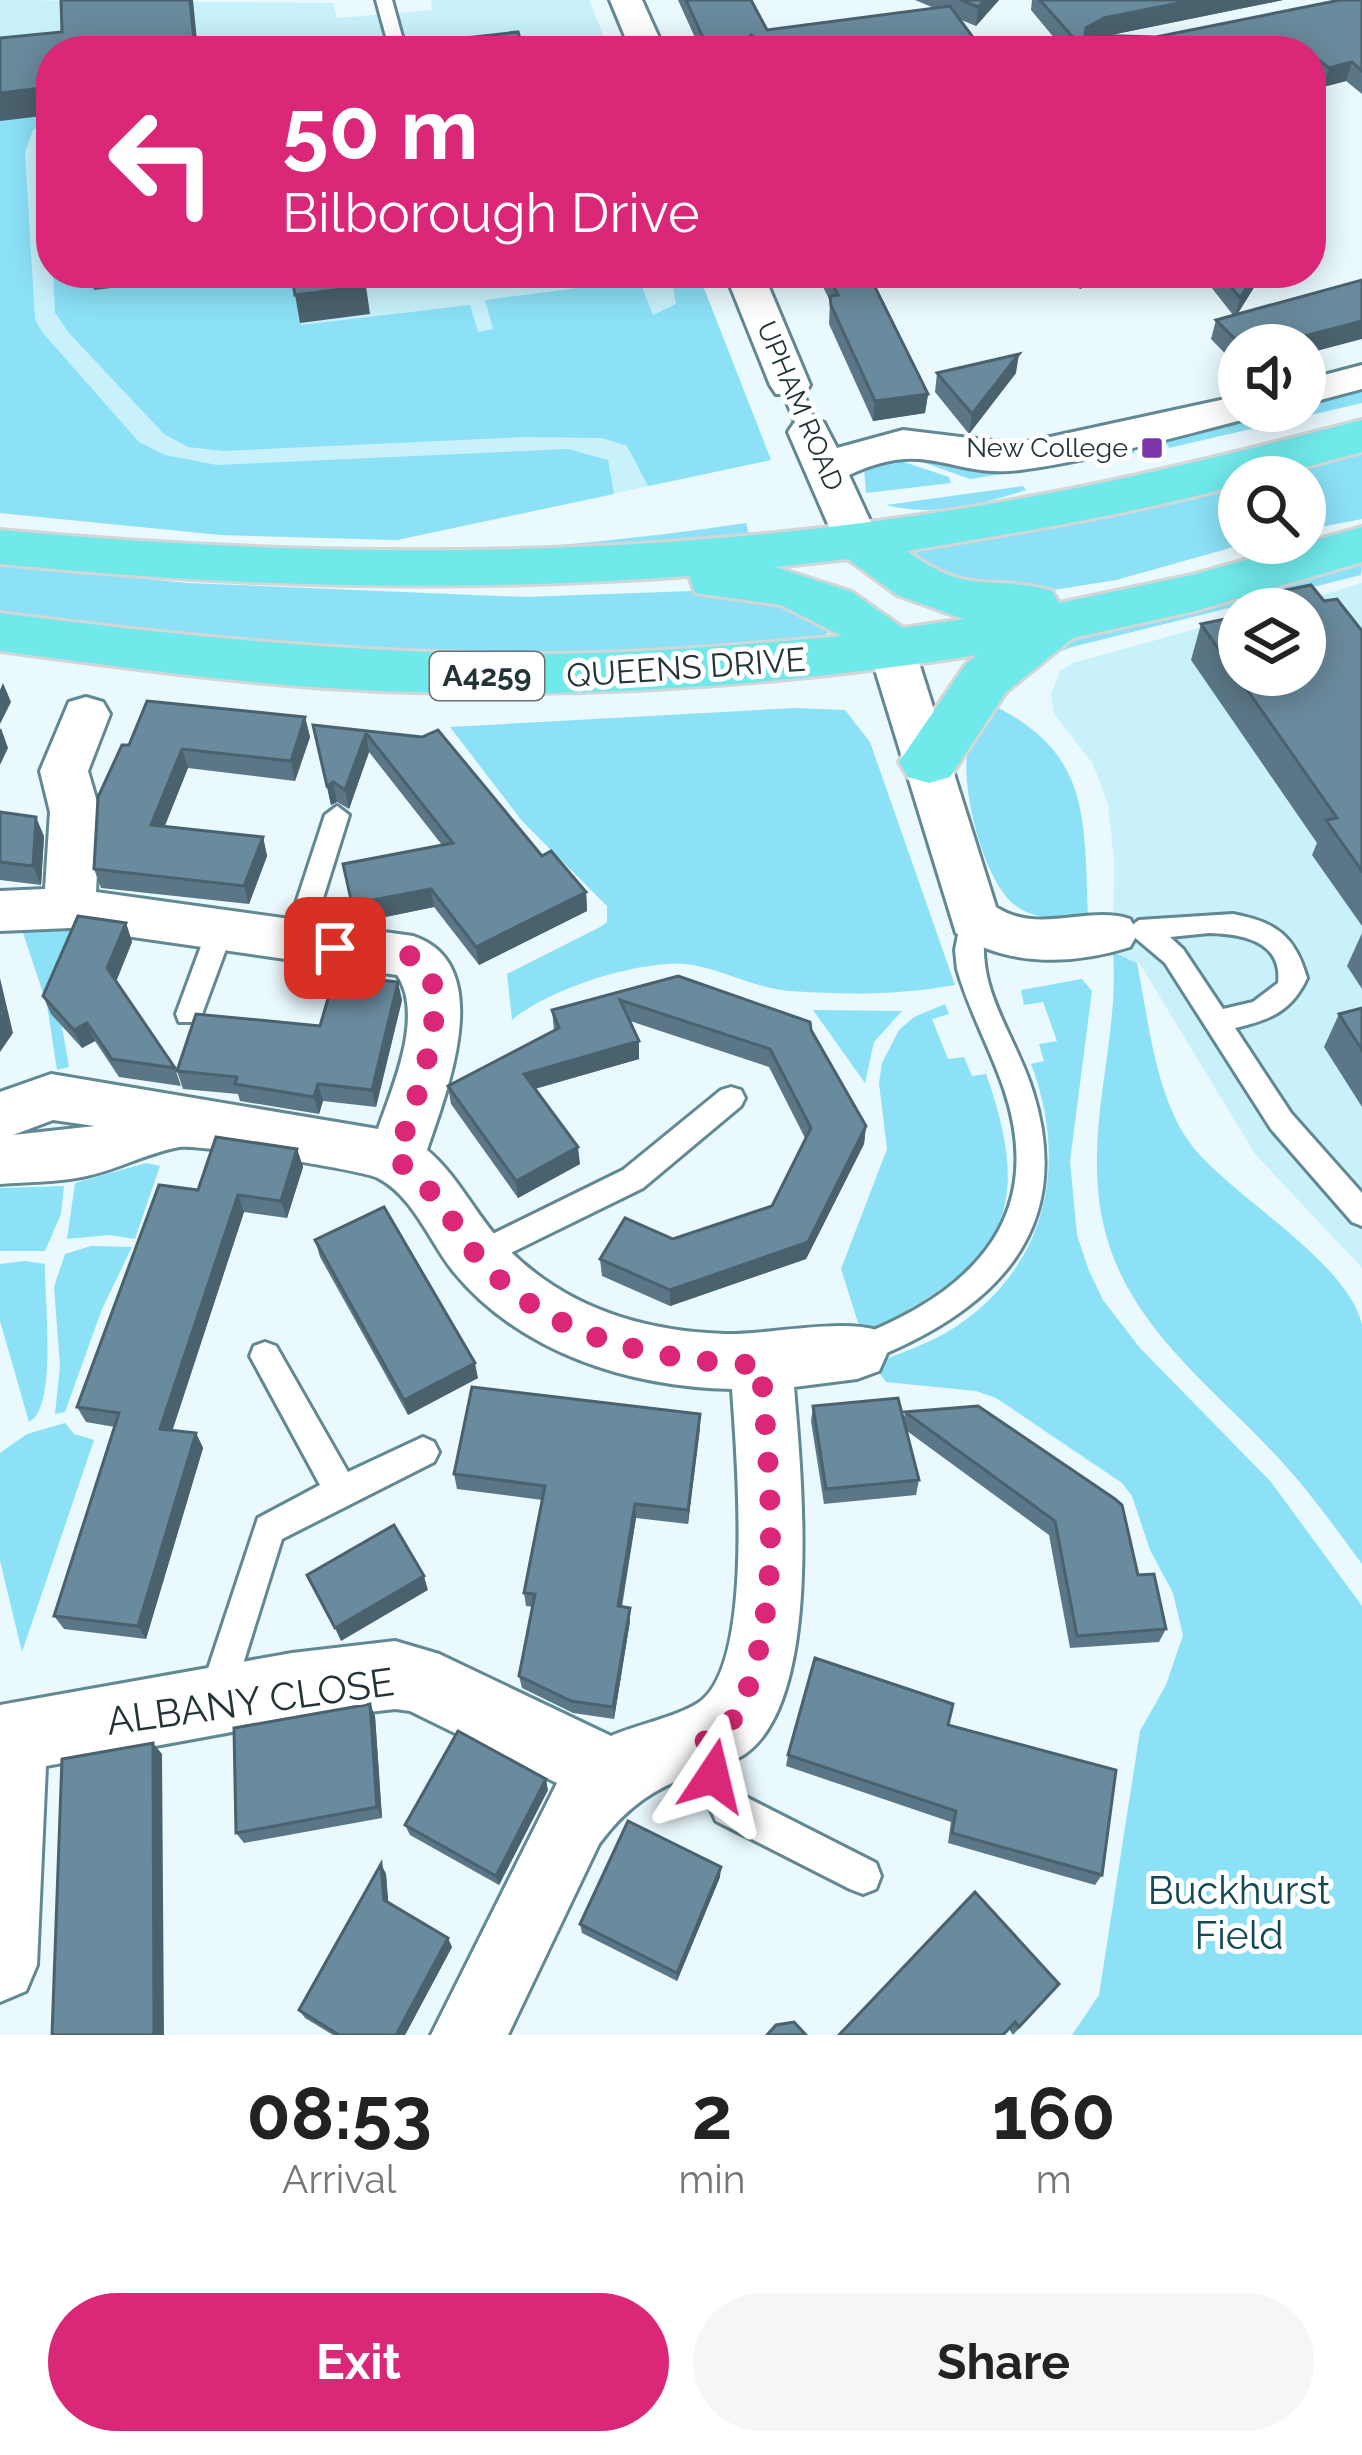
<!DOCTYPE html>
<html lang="en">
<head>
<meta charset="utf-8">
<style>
  :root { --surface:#fff; --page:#f6f6f6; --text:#222; --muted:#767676; --accent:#db2777 }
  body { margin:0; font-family:Raleway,sans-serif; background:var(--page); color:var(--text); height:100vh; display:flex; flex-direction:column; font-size:45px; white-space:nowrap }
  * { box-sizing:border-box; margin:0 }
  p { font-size:39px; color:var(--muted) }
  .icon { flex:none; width:66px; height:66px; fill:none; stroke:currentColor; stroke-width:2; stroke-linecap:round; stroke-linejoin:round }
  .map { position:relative; height:2035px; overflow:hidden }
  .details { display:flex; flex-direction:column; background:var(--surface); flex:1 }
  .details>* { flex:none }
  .banner { position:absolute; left:36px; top:36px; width:1290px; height:252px; border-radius:48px; box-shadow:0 6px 30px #0003; background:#db2777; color:#fff; overflow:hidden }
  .buttons { position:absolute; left:1218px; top:324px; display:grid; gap:24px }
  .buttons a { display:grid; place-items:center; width:108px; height:108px; border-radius:50%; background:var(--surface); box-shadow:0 6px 30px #0003; font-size:60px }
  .pin { position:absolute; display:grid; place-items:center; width:102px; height:102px; color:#fff; margin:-51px; border-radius:24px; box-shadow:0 6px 18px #0006 }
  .me { position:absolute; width:132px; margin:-66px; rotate:10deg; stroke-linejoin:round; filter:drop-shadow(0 0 9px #0008) }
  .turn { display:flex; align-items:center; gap:42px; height:252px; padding:0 48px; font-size:54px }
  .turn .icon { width:156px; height:156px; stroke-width:2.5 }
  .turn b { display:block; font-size:84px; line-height:102px }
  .eta { display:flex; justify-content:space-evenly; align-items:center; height:204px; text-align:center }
  .eta b { font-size:72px; font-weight:700; line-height:84px }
  .cta { display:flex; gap:24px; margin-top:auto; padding:24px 48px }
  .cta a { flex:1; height:138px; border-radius:72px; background:var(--accent); color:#fff; font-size:48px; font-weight:700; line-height:138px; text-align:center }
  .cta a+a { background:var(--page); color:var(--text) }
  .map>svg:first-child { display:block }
</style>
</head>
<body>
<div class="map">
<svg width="1362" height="2035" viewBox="0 0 1362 2035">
  <rect width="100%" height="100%" fill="#e9f9fe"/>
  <path fill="#c8f1fc" d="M0 0 333 3 337 18 432 10 431 0H589L610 51H51V273H698L771 460 397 540 221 535 0 513Z
    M1362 583V1268L1255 1154 1140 964 1113 952 1114 861 1108 804 1093 764 1054 714 1051 694 1060 671 1073 663 1239 617V675H1305V609L1319 596Z"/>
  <path fill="#8ce1f7" d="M51 115V121L33 130 25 152 35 319 42 332 139 442 165 455 217 465 568 449 608 460 614 494 397 540 221 535 0 513V120Z
    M53 273 198 277 197 273H292L301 325 470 305 478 332 493 329 485 300 639 280 653 315 676 304 670 273H698L771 460 648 486 627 446 602 438 525 437 224 451 188 447 164 434 69 333 55 313Z
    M1362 385V403L1169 448 1164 440 1132 446 1135 453 970 479 897 453 936 457 1213 424 1261 411H1305V400Z
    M1362 452V519L1305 530V477H1275Z
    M883 455 949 477 951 483 866 493 864 469Z
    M1239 485V543H1248L1116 580 1009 597 909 561 921 548Z
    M1023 486 1026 490C979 505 935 517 886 505Z
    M746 523 749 535 725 538 399 559 186 553 0 533V529C112 540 224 552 337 554 473 555 611 543 746 523Z
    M0 565 188 583 525 597 747 589 834 628C809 652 762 647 729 649 487 667 238 653 0 610Z
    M1362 565 1361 575 1072 647 1009 670 1075 637 1164 619Z
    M986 702C1091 750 1084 815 1088 917 1064 919 1035 921 1015 905 984 881 962 793 967 755 970 735 978 719 986 702Z
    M795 708 845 710 870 742 955 985C899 995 846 995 790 991 755 988 726 971 693 965 645 957 548 989 512 1020L507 974 600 927 607 922V906L522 821 450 727Z
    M20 924 89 925 61 1021 69 1067 57 1070 47 1005Z
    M1113 952 1137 963C1149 1021 1155 1099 1193 1147 1235 1199 1348 1262 1362 1325 1362 1344 1362 1370 1362 1389 1362 1448 1362 1506 1362 1564 1337 1530 1312 1495 1283 1463 1205 1377 1108 1315 1098 1189 1091 1108 1119 1032 1113 952Z
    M1082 979 1092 991 1070 1161 1077 1235 1089 1271 1103 1300 1140 1348 1271 1482 1362 1606V2035H1072L1099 1995 1140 1731 1166 1685 1183 1635 1173 1593 1150 1550 1132 1496 1122 1483 996 1398 976 1391 886 1382 873 1364C900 1353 932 1343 957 1326 1047 1265 1069 1164 1031 1064L1044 1061 1039 1044 1057 1041 1043 1002 1024 1005 1021 990Z
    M945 1004 949 1014 932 1019 948 1059 964 1057 972 1076 986 1074C1040 1225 992 1267 862 1335L841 1269 887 1149 879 1083 882 1063 899 1030 914 1017Z
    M813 1010 902 1011 874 1042 865 1083Z
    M146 1163 160 1166 135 1239 109 1235 67 1239 75 1183Z
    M64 1186 61 1214 45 1251H0V1188Z
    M91 1246 132 1247 102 1309 65 1412 55 1414 60 1366 54 1287 65 1254Z
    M25 1261 45 1264C44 1296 58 1408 29 1422L0 1321V1264Z
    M65 1423 74 1434 94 1440 22 1652 0 1561V1453L27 1434Z"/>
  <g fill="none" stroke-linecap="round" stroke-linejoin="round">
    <g stroke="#628993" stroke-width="6">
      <path id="service" d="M376 0H392L406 51H390Z
        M517 40 537 51H449L457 46Z
        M790 379 800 385 819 432 816 437 809 438 799 432 780 385Z
        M337 806 349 815 309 943 296 953 283 943 325 815Z
        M974 909 987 919C972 988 1014 1030 1033 1092 1079 1240 982 1318 857 1365L846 1361 842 1351 846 1341C963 1298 1050 1225 1004 1089 990 1048 969 1011 957 969L955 950 961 919Z
        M1233 914C1276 922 1295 936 1307 978 1292 1011 1270 1020 1235 1028L1291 1113 1362 1193V1226L1352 1222 1271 1129 1165 963 1126 930 1139 920ZM1209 933C1242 934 1283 941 1278 983L1253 1002 1223 1009 1183 949 1170 937Z
        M220 920 233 930 202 1014 199 1022H179L176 1014 207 930Z
        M731 1087 741 1090 745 1098 741 1106 643 1188 486 1265 476 1269 466 1265 461 1256 466 1247 623 1170 721 1090Z
        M265 1342 276 1346 348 1472 423 1437 434 1442 439 1452 434 1462 282 1539 233 1696 228 1708 216 1713 204 1708 199 1696 258 1518 320 1485 250 1356 254 1346Z
        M704 1719 716 1724 730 1772 742 1795 876 1863 881 1876 876 1889 863 1894 850 1889 716 1821 695 1776 687 1736 692 1724Z"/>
    </g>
    <g stroke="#628993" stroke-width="6">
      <path id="minor" d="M610 0H642L665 51H631Z
        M725 273H763L810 385 804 394H776L770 385Z
        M1362 365V389L1305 404V380Z
        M1239 396V411H1257L1254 417C1178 436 1097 460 1020 470 949 479 930 437 849 475L878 538 871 548 856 552 841 548 834 538 788 432 794 423 809 419 824 423 837 448 903 430 1018 444Z
        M892 634 908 639 915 650 996 907C1038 935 1087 905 1130 919L1138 933 1130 947C1074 965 1007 967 956 933L869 650 876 639Z
        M86 697 103 702 110 714 88 771 100 812 96 892 413 936C498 964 446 1093 427 1150 456 1174 472 1208 496 1236 555 1304 636 1331 725 1334 769 1335 841 1318 879 1331L888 1351 879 1371 857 1379 794 1387C801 1472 824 1698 745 1754 734 1762 715 1766 702 1771 656 1787 628 1805 599 1844L508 2035H431L557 1783 410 1711 395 1709 292 1721 46 1766 37 1965 26 1991 0 2002V1705L292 1653 395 1641 439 1654 611 1736C638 1724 674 1718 698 1703 756 1666 736 1452 732 1389 629 1387 520 1353 453 1271 430 1242 413 1196 378 1178 362 1170 197 1144 179 1147 146 1153 115 1171 82 1177 56 1182 27 1182 0 1184V1092L51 1074 378 1129C392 1088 425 1015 397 975L70 928 0 931V891L45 889 50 812 40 771 69 702ZM53 1120 95 1126 13 1135Z"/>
    </g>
    <g stroke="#d3d6d7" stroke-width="6">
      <path id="primary" d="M1362 420V452L1268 477H1239V485C1130 514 1018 533 907 551 971 598 988 573 1052 591L1059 603 1192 575 1362 527V562L1195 611 1073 638 1006 692 950 777 929 783 908 777 899 762 966 664 977 655C767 688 556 701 343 689 228 682 114 666 0 651V613C170 635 340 652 512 654 622 655 732 646 842 636L781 605 695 593 689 576C458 593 231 587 0 564V530C345 562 693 560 1034 496 1144 476 1253 448 1362 420ZM848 559 897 595 964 619 903 628 852 592 775 567Z"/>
    </g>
    <use href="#service" fill="#fff" fill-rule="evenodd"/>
    <use href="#minor" fill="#fff" fill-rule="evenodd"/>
    <use href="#primary" fill="#70e9eb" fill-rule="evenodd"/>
  </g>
  <path fill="#5b7787" d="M678 0H751L767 30 934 8 915 0H999L976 26 959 19 983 51H701Z
    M1032 0H1283L1106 36 1156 37 1362 0V94L1346 81 1323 87 1311 77V51H1065L1031 10Z
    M816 273H868L928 394 925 413 873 421 829 324 830 301Z
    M1028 273H1094L1081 289Z
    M1200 273H1263L1238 313 1305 345H1239V368L1211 339 1216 320 1233 315Z
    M937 373H1016L969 434 935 392Z
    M1242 599 1324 601 1362 631V926L1312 855 1317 843 1191 660 1201 624 1237 617 1239 610V675L1305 609H1239Z
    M305 717 310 737 295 781 188 768 165 826 263 837 267 856 249 904 101 888 94 869 129 745Z
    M313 725 422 737 542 856 586 892 587 911 479 965 434 907 356 923 343 864 442 845 369 752 349 809 337 802 331 805Z
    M0 812 44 836 41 885 0 880Z
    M126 923 132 942 116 982 175 1068 181 1086 119 1077 95 1041 82 1048 51 1014 43 996Z
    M1362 933V989L1347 966Z
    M678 976 811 1030 866 1126 864 1144 806 1259 670 1306 602 1276 600 1259 673 1239 772 1206 805 1138 769 1067 630 1021 639 1059 535 1089 580 1164 518 1198 451 1104 448 1086 554 1030 552 1010Z
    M402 1000 376 1107 323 1101 319 1114 240 1101 238 1094 183 1089 177 1071Z
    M1362 1008V1107L1324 1047 1339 1014Z
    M297 1149 303 1167 287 1218 244 1212 172 1430 196 1433 203 1448 146 1639 64 1629 54 1616 115 1427 86 1422 77 1407 198 1190Z
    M315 1240 478 1378 408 1415 320 1257Z
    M813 1406 904 1418 905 1412 1138 1575 1166 1629 1159 1642 1070 1648 1049 1535 907 1431 919 1480 916 1495 824 1504 811 1421Z
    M700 1414 688 1524 636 1518 622 1607 630 1608V1621L614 1719 573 1713 522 1688 519 1676 533 1607 526 1606 524 1593 542 1500 457 1489 454 1474Z
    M370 1704 375 1716 382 1818 244 1843 236 1833Z
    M948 1725 1102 1875 1095 1885 948 1843 951 1822 786 1766 788 1755Z
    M548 1790 499 1885 410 1835 405 1825Z
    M381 1864 386 1874 388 1903 452 1947 405 2035H333L305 2018 299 2010Z
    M720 1877 677 1981 582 1933 580 1924Z
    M1052 1993 1013 2035 1009 2029 839 2035Z"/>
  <path fill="#4a616e" d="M190 0H193L198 51H195Z
    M985 0H999L976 26 978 7Z
    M1194 0H1283L1101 37 1083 47 1086 28 1104 18Z
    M1352 62 1346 81 1323 87 1329 68Z
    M51 87V115L0 121V93Z
    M89 273H197L198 278 94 290Z
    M1084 273H1094L1081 289Z
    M1256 273H1263L1235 318 1240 298Z
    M366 286 370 314 300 323 295 295Z
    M1362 321V339L1305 354V345H1270Z
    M1019 354 1016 373 969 434 972 414Z
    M928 394 925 413 873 421 875 401Z
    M3 683 11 702 0 724V690Z
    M305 717 310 737 295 781 291 761Z
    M1 728 8 748 0 765V730Z
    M366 733 369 752 349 809 345 790Z
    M182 749 188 768 157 844 151 825Z
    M333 782 337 802 331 805 327 786Z
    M36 817 44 836 41 885 33 866Z
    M263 837 267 856 249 904 244 886Z
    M431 889 434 907 356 923 352 904Z
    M586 892 587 911 479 965 476 947Z
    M126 923 132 942 114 986 107 968Z
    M0 978 13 1033 0 1052Z
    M398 982 402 1000 376 1107 372 1090Z
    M87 1023 95 1041 82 1048 74 1030Z
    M639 1041V1059L526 1091 524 1074Z
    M318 1084 323 1101 319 1114 314 1097Z
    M866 1126 864 1144 806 1259 670 1306V1290Z
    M578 1147 580 1164 518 1198 516 1181Z
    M297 1149 303 1167 287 1218 281 1201Z
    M238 1195 244 1212 168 1444 160 1429Z
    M475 1363 478 1378 408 1415 404 1400Z
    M700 1414V1429L688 1524V1510Z
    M196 1433 203 1448 146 1639 138 1626Z
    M635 1504 636 1518 619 1619 618 1606Z
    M424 1576 428 1590 341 1641 335 1628Z
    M630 1608V1621L614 1719 613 1707Z
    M370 1704 375 1716 382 1818 377 1807Z
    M153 1743 162 1754 164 2035H154Z
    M546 1779 548 1790 499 1885 496 1876Z
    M381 1864 386 1874 389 1910 384 1900Z
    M721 1867 720 1877 677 1981V1973Z
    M448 1938 452 1947 405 2035H396Z"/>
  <path fill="#6a8a9d" stroke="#4a616e" stroke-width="3" d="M61 0H190L195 51H51V87L0 93V38L62 32Z
    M686 0H751L767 30 950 6 983 51H770L750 34 760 51H709Z
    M961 0H985L978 7Z
    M1040 0H1194L1104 18 1086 28 1085 35 1156 37 1340 0H1362V71L1352 62 1329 68 1311 54V51L1304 49 1292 51H1085Z
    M518 32 524 51H432L429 42Z
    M1311 154 1319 171 1311 184Z
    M291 273H363L366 286 295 295Z
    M827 273H868L928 394 875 401 831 305 830 296 838 295Z
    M1220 273H1256L1240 298Z
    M1362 280V321L1270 345H1241L1216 320Z
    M1019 354 972 414 937 373Z
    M1311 585 1324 601 1337 599 1362 631V871L1326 820 1337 818 1201 624 1239 616V675H1305V609H1249L1242 599Z
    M147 701 305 717 291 761 182 749 151 825 263 837 244 886 94 869 98 797 122 745H129Z
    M313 725 422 737 438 730 542 856 551 851 586 892 476 947 431 889 352 904 343 864 453 843 366 733 345 790 333 782 327 786Z
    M0 812 36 817 33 866 0 862Z
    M78 916 126 923 107 968 175 1068 112 1059 87 1023 74 1030 43 996Z
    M335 975 398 982 372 1090 318 1084 314 1097 235 1084 237 1077 177 1071 196 1014 320 1026Z
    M678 976 810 1022 811 1030 866 1126 808 1242 670 1290 600 1259 625 1218 673 1239 772 1206 811 1128 770 1049 620 1000 639 1041 524 1074 578 1147 516 1181 448 1086 559 1028 552 1010Z
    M0 996 4 1014 0 1021Z
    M1362 1008V1050L1339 1014Z
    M216 1137 297 1149 281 1201 238 1195 160 1429 196 1433 138 1626 54 1616 119 1413 77 1407 159 1185 198 1190Z
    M384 1207 475 1363 404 1400 315 1240Z
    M472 1387 700 1414 688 1510 635 1504 618 1606 630 1608 613 1707 571 1701 519 1676 535 1594 524 1593 545 1486 454 1474Z
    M898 1398 919 1480 826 1489 813 1406Z
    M978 1406 1115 1499 1122 1505 1138 1575 1154 1574 1166 1629 1077 1636 1055 1521 905 1412Z
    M394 1525 424 1576 335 1628 307 1575Z
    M815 1658 953 1704 948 1725 1116 1770 1102 1875 952 1833 956 1811 788 1755Z
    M370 1704 377 1807 236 1833 234 1728Z
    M458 1731 546 1779 496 1876 405 1825Z
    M153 1743 154 2035H52L62 1759Z
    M628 1821 721 1867 677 1973 580 1924Z
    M381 1864 384 1900 448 1938 396 2035H339L299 2010Z
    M975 1892 1059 1984 1019 2027 1015 2022 1003 2035H839Z
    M794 2022 806 2035H767L776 2025Z"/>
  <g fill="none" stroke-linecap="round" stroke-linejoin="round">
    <path stroke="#db2777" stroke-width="21" stroke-dasharray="0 37.8" d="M335 948C361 950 397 945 419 961 460 991 409 1118 396 1158 411 1173 428 1187 441 1204 454 1221 464 1241 478 1257 549 1340 656 1361 761 1365 769 1484 786 1603 737 1717L704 1736 713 1776"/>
  </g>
  <rect fill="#7d36a9" stroke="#fff" stroke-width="4.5" x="1140" y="436" width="24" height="24" rx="6"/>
  <g text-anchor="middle" stroke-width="10" stroke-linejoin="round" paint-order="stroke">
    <g font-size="27" fill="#233438" stroke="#fff">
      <text transform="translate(800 406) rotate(67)" y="9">UPHAM ROAD</text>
    </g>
    <g font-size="27" fill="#233438" stroke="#fff" text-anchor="end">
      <text x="1128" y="457">New College</text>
    </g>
    <rect fill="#fff" stroke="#657174" stroke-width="3" x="430" y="652" width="114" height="48" rx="9"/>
    <g font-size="30" font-weight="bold" fill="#233438">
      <text x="487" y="686">A4259</text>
    </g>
    <g font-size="33" fill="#233438" stroke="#fff">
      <text transform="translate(686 667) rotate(-4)" y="12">QUEENS DRIVE</text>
    </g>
    <g font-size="39" fill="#233438" stroke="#fff">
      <text transform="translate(250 1701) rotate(-8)" y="14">ALBANY CLOSE</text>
    </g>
    <g font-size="39" fill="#114955" stroke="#fff">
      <text x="1239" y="1904">Buckhurst<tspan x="1239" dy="45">Field</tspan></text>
    </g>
  </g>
</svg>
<div class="buttons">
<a><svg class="icon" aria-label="sound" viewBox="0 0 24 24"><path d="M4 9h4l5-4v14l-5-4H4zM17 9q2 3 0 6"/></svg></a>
<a><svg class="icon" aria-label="search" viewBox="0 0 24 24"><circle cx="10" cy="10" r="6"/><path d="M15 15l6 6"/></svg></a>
<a><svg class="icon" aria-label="layers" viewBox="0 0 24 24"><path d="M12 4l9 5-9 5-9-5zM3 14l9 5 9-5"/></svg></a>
</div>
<div class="pin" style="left:335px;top:948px;background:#d93025"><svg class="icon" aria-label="arrive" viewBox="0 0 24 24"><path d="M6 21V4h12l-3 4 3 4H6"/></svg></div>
<svg class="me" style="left:713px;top:1776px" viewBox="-20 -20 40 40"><path d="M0-17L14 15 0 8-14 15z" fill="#db2777" stroke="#fff" stroke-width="4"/></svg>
<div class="banner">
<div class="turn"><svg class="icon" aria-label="left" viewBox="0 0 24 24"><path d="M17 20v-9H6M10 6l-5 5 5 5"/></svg><div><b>50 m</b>Bilborough Drive</div></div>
</div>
</div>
<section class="details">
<div class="eta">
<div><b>08:53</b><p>Arrival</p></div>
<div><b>2</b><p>min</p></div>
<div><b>160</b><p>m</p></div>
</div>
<div class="cta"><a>Exit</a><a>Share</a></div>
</section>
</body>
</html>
